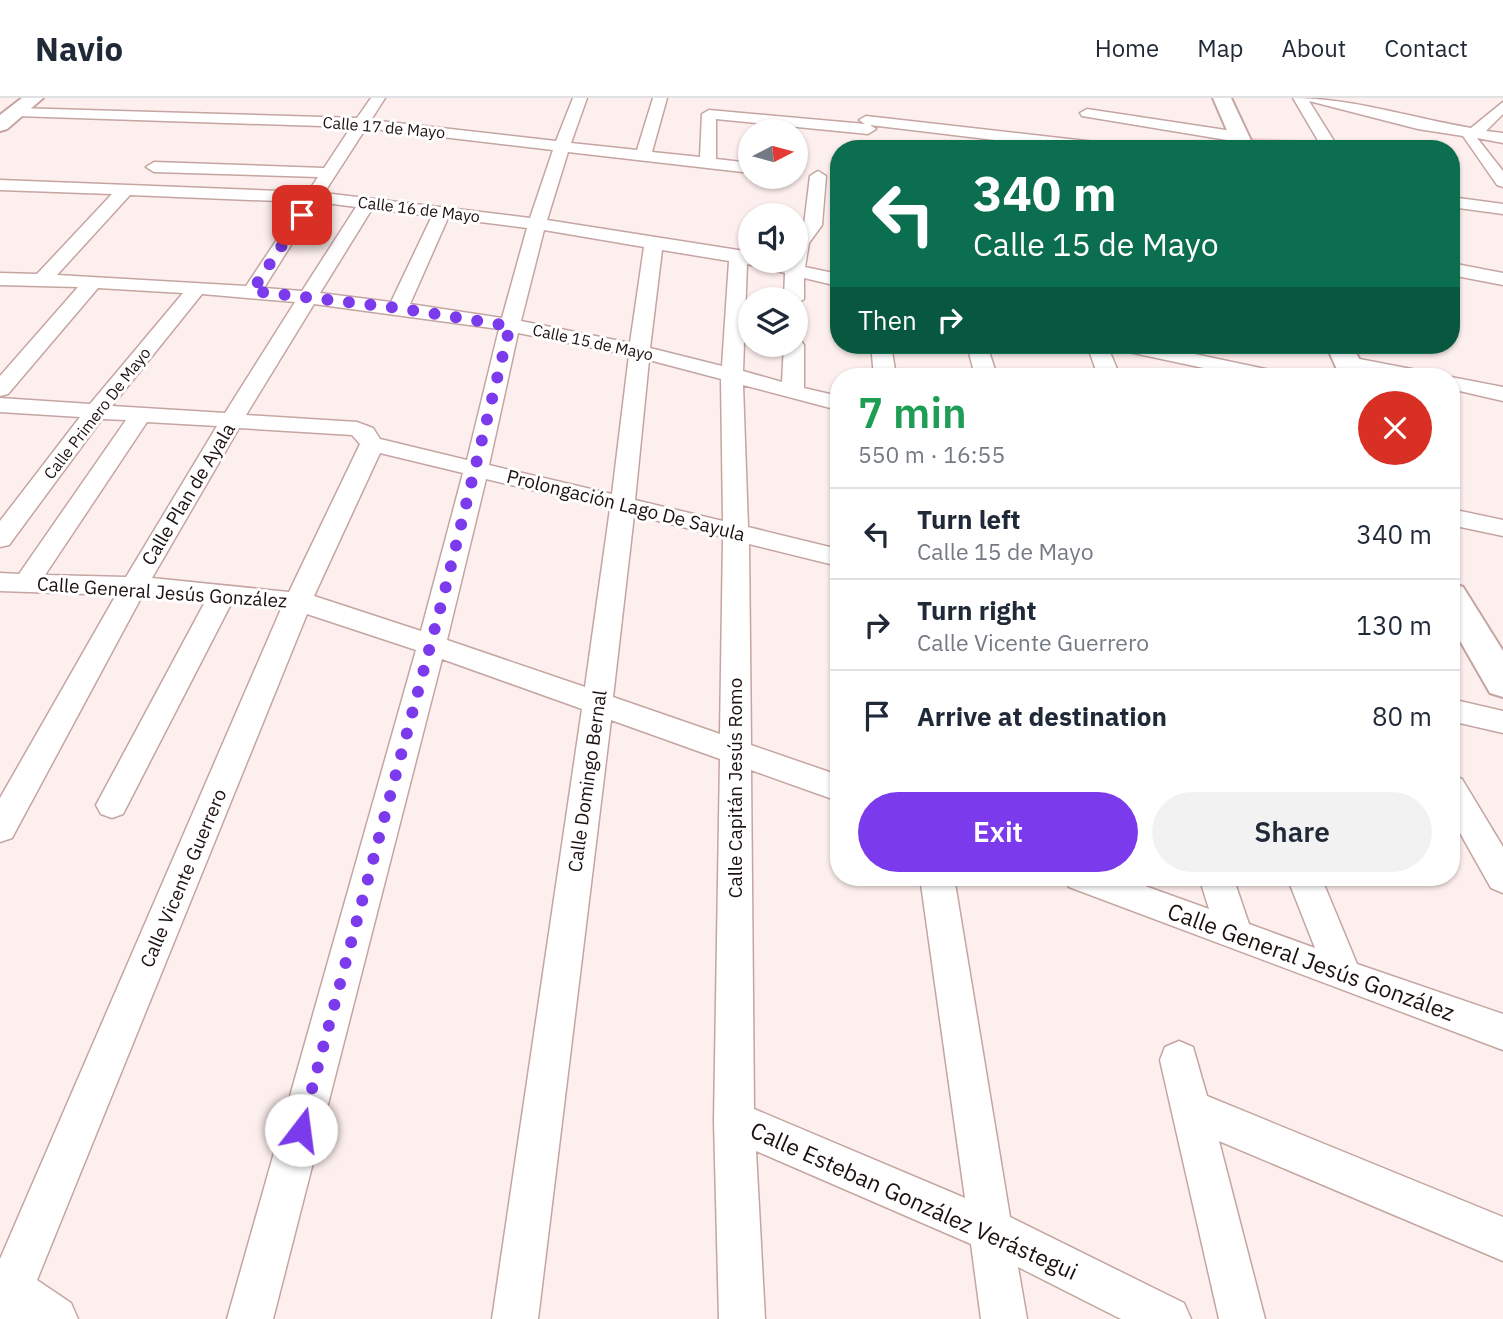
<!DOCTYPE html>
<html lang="en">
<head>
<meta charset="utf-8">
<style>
  :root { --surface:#fff; --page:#f2f2f3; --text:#1f2937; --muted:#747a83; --line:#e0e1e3; --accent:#7c3aed }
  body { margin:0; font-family:"IBM Plex Sans",sans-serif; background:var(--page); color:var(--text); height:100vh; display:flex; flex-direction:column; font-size:26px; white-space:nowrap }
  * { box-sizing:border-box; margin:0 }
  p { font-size:23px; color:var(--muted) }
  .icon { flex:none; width:38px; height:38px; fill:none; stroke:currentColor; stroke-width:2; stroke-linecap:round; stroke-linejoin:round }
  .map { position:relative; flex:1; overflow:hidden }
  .details { position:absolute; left:830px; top:270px; width:630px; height:518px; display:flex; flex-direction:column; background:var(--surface); border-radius:28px; box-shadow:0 2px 5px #0004 }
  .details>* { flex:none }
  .guide { position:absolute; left:830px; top:42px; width:630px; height:214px; border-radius:28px; box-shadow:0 2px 5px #0004; background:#0b6e4f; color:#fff; overflow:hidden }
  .needle { width:46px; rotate:84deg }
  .fabs { position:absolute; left:738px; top:21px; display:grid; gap:14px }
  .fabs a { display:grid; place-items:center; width:70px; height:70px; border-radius:50%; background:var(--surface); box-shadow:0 2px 5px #0004; font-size:35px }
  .pin { position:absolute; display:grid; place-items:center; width:60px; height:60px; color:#fff; margin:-30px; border-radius:14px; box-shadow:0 4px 10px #0006 }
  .me { position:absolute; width:77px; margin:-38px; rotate:15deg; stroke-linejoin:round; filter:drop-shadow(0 0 5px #0008) }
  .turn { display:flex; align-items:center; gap:24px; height:147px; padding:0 28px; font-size:32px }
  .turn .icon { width:91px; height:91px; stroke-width:2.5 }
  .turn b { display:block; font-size:49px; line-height:60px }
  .then { display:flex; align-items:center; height:66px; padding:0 28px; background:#0003; gap:14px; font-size:26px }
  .round { display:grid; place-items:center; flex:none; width:74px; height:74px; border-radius:37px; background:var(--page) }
  .head { display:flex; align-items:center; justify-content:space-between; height:119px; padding:0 28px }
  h1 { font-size:42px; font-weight:600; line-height:52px; color:#1e9e55 }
  .cta { display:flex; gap:14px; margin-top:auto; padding:14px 28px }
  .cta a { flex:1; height:80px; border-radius:42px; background:var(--accent); color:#fff; font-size:28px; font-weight:600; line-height:80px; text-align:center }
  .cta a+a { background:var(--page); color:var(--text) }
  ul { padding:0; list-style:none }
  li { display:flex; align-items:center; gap:21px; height:91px; padding:0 28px; border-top:2px solid var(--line) }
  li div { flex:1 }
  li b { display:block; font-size:26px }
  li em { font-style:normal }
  header { display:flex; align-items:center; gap:42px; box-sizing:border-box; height:98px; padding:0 35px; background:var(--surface); border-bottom:2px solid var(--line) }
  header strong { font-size:33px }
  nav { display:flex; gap:38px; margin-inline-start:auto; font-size:24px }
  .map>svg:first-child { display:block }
</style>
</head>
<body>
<header>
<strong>Navio</strong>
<nav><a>Home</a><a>Map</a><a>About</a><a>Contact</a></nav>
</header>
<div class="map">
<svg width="1503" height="1221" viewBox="0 0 1503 1221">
  <rect width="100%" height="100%" fill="#fdefed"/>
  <path fill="#fcd3ce" d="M1252 40 1297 42 1303 51H1257Z"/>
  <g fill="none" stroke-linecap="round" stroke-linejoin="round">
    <g stroke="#c5a5a1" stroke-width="3">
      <path id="minor" d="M371 0H385L371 22 556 43 573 0H587L571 45 637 52 653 0H667L652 54 700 59 702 16 709 12 865 26 859 22 866 18 1113 46 1121 51H1071L870 27 876 31 868 36 716 21V61L751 65V75L568 54 547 122 738 152 751 155V163H796V138L804 127 810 78 818 73 826 78 822 127 809 145 805 169 838 176V188L804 180V201L796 206V201H784L785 175 747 166 743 273 782 284 784 247H796V241L801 243 804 247V290L838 298V312L743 287 748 429 838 451V468L749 446 751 647 838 677V703L751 672 754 1011 965 1100 920 779H954L1010 1119 1184 1205 1191 1221H1121L1018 1169 1027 1221H981L971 1146 756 1053 765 1221H719L714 1023 720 661 611 622 538 1221H492L582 611 442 561 273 1221H227L416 552 307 516 37 1182 71 1205 78 1221H0V1161L281 511 232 504 123 716 112 720 101 716 96 707 206 502 142 498 12 740 0 744V700L116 497 0 493V475L19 476 126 322 102 321 9 447 0 449V423L80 319 0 314V300L90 306 183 195 98 190 8 296 0 298V278L78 189 0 187V175L37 176 112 96 0 92V82L308 94 318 79 154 74 146 69 154 64 324 70 351 29 16 18 9 14 16 10 357 20ZM366 30 553 52 530 120 324 95ZM130 97 302 104 246 188 57 177ZM318 104 356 109 302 193 264 190ZM372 111 432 118 391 204 320 195ZM448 120 527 130 502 220 410 206ZM544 132 644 149 630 245 521 223ZM662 152 729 163 722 268 650 250ZM202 196 295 204 225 315 112 308ZM314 206 499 231 467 362 380 341 373 330 357 324 246 317ZM518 235 629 257 612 396 489 367ZM649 262 721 281 723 423 635 402ZM147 324 217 328 126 479 45 477ZM239 330 352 337 360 346 289 494 152 480ZM380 355 463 375 421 533 314 498ZM486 381 610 411 585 589 447 542ZM634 417 723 439 720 636 613 599Z
        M1293 0C1353 0 1411 20 1471 30L1503 4V16L1486 33 1503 35V45L1477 40 1503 73V89L1497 87 1463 38 1418 31 1309 3 1339 51H1323Z
        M1087 11 1239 34 1247 39 1239 44 1082 18 1080 15Z
        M1451 99 1503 106V116L1451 109Z
        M1451 165 1503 175V187L1451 177Z
        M871 247H891L896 278H874Z
        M967 247H987L997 278H975Z
        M1087 247H1107L1120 278H1098Z
        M1114 247H1152L1270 272 1281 278H1241L1124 253Z
        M1349 259 1422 273 1425 278H1383L1342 269 1338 265Z
        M1451 279 1503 289V303L1451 291Z
        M1451 411 1503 422V438L1451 427Z
        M1451 601 1503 613V635L1451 623Z
        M1451 677 1462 681 1503 749V795L1491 790 1451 719Z
        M1064 779H1120L1209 811 1199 779H1233L1249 826 1315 850 1287 779H1321L1357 866 1503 916V952L1069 789Z
        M1179 943 1193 949 1207 998 1503 1119V1163L1219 1043 1265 1221H1219L1160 962 1165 949Z"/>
    </g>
    <g stroke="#c5a5a1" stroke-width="4">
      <path id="major" d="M22 0H43L7 31 0 33V17Z
        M1213 0H1231L1255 51H1235Z
        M1326 247H1352L1368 278H1340Z
        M1451 485 1463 489 1503 553V599L1490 595 1451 527Z"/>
    </g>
    <use href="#minor" fill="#fff" fill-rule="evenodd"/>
    <use href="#major" fill="#fff" fill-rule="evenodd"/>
  </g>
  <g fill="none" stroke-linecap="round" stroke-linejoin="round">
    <path stroke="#7c3aed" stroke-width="12" stroke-dasharray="0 21.6" d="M301 1032 444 496 510 228 398 210 252 193 302 117"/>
  </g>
  <g text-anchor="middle" stroke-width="6" stroke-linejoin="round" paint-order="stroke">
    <g font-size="16" fill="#1d1210" stroke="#fff">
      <text transform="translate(384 29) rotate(5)" y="6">Calle 17 de Mayo</text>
      <text transform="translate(419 111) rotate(7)" y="6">Calle 16 de Mayo</text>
      <text transform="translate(593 244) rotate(12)" y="6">Calle 15 de Mayo</text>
      <text transform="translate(97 315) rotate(-52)" y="6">Calle Primero De Mayo</text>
    </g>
    <g font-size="19" fill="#1d1210" stroke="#fff">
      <text transform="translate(188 396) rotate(-59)" y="7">Calle Plan de Ayala</text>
      <text transform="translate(626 407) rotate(14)" y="7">Prolongación Lago De Sayula</text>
      <text transform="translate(162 494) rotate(4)" y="7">Calle General Jesús González</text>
      <text transform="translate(587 683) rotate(-82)" y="7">Calle Domingo Bernal</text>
      <text transform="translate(735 690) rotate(-90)" y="7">Calle Capitán Jesús Romo</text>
      <text transform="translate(183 780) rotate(-67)" y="7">Calle Vicente Guerrero</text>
    </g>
    <g font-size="23" fill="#1d1210" stroke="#fff">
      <text transform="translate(1311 864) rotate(20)" y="8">Calle General Jesús González</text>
      <text transform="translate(914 1103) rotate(24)" y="8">Calle Esteban González Verástegui</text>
    </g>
  </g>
</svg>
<div class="fabs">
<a><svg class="needle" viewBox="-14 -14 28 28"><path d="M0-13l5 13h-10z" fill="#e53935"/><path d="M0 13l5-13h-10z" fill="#747a83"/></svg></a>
<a><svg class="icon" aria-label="sound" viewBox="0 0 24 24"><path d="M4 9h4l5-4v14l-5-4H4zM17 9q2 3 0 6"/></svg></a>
<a><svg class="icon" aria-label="layers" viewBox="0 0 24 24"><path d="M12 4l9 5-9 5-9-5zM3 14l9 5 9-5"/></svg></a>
</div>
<div class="pin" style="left:302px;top:117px;background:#d93025"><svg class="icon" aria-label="arrive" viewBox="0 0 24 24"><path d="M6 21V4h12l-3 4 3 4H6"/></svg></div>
<svg class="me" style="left:301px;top:1032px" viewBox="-20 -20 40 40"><circle r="19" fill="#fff"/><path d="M0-13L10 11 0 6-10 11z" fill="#7c3aed"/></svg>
<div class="guide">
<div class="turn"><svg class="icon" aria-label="left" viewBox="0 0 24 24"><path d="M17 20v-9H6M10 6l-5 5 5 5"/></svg><div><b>340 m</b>Calle 15 de Mayo</div></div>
<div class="then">Then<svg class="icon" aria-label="right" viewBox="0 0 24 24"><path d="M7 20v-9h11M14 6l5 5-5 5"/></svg></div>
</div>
<section class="details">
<div class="head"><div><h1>7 min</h1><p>550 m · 16:55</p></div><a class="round" style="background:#d93025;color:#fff"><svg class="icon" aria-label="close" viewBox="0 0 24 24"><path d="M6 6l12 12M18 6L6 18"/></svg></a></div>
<ul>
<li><svg class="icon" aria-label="left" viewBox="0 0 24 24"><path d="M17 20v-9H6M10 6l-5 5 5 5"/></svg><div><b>Turn left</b><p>Calle 15 de Mayo</p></div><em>340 m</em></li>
<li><svg class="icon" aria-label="right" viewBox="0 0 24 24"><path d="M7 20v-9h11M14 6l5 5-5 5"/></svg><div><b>Turn right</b><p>Calle Vicente Guerrero</p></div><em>130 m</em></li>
<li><svg class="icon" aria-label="arrive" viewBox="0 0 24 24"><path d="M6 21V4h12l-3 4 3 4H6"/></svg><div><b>Arrive at destination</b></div><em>80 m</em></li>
</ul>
<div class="cta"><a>Exit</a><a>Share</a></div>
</section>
</div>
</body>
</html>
